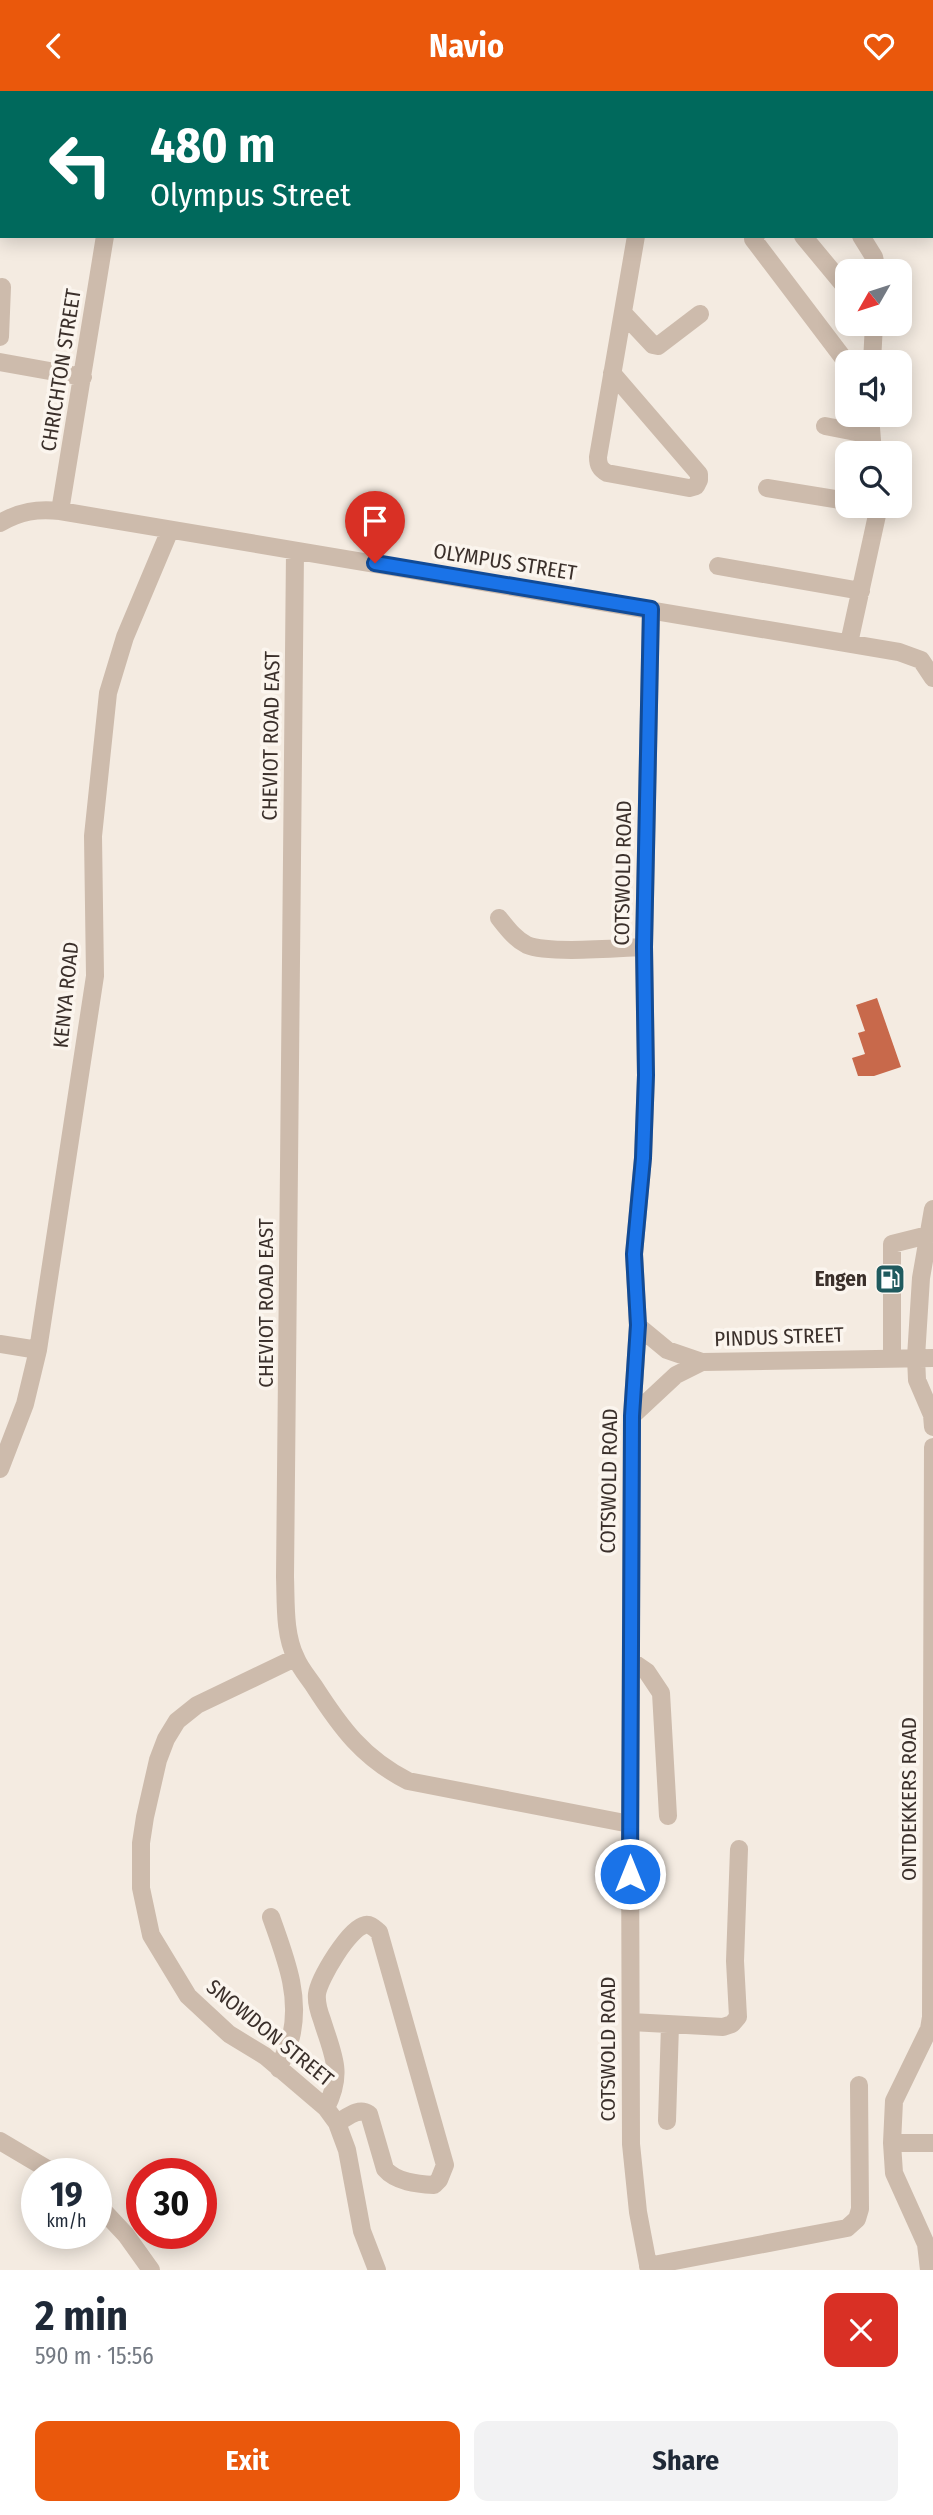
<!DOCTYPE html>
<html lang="en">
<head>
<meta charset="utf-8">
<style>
  :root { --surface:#fff; --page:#f2f2f3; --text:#1f2937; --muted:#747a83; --accent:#ea580c }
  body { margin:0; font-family:"Fira Sans Condensed",sans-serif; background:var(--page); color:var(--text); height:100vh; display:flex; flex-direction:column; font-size:26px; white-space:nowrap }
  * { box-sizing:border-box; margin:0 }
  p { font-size:23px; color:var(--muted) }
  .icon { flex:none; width:38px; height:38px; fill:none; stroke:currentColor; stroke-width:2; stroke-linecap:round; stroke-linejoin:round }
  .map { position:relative; height:2179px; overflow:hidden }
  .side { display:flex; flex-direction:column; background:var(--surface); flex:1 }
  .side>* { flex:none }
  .banner { position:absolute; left:0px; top:0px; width:934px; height:147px; box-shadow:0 4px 18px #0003; background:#00695c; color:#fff; overflow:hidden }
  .needle { width:46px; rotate:231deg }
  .buttons { position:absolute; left:835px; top:168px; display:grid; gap:14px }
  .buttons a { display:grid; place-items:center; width:77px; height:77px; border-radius:14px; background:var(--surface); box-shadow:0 4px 18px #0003; font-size:35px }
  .speed { position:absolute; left:21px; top:2067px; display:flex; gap:14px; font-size:35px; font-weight:700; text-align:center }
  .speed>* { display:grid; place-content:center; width:91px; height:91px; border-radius:50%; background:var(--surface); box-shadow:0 4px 18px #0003; line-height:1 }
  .speed small { font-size:18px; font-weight:400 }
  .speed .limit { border:10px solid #d22; background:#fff; color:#111 }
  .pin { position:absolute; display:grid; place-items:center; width:60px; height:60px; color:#fff; margin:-72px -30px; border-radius:50% 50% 50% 0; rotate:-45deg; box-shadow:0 0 7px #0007 }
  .pin .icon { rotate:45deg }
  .me { position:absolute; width:77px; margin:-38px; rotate:0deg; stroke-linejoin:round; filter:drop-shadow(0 0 5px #0008) }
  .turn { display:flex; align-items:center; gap:24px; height:147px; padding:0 35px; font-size:32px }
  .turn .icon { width:91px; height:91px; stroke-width:2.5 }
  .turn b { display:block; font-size:49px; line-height:60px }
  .round { display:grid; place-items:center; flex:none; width:74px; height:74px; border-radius:14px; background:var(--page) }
  .overview { display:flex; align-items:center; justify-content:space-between; height:119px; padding:0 35px }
  h1 { font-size:42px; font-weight:700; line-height:52px }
  .cta { display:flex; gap:14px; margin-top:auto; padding:14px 35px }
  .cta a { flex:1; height:80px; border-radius:14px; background:var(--accent); color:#fff; font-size:28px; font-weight:700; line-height:80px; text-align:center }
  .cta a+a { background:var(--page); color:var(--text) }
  header { display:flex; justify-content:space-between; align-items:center; height:91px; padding:0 35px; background:var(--accent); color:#fff; font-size:32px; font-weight:700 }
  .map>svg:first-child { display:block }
</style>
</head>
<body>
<header><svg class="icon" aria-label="back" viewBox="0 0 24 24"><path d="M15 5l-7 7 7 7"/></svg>Navio<svg class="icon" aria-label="heart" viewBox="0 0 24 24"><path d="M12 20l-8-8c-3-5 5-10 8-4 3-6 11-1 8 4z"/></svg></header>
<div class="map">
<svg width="933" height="2179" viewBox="0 0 933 2179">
  <rect width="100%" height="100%" fill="#f4ebe1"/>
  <path fill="#c8694b" d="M877 907 901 976 874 985H858L852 967 865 963 858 942 865 940 856 914Z"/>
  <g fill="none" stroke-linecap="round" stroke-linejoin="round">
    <path stroke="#cdbbac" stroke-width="18" d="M890 0V2
      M649 2V0
      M756 145 753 148 847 272
      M803 145 847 198
      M861 145 874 166 877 180
      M623 222 653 254 658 255 700 223
      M0 246 2 196
      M0 271 83 286
      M872 271 874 233
      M612 282 699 383V389L696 395 689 397 607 382C600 378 598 374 598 366L636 145
      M870 324 873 362
      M825 335 871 344
      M767 397 847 410
      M60 420 105 145
      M0 432C21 420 36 418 60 420L899 561 921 569 933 587
      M295 460 285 1486C286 1512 284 1543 296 1567 300 1577 308 1586 314 1595 341 1637 363 1667 408 1690L630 1733
      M718 475 861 500
      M849 552 879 415
      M499 827C507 837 515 848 527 854 548 863 618 857 644 856
      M933 1118 921 1187 916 1266 917 1289 932 1324 933 1336
      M638 1235 667 1259 702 1271 933 1267
      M0 1253 38 1259
      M892 1266V1153L928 1144
      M632 1325 676 1284 702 1271
      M0 1378 25 1313 38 1259 95 885 93 745 108 602 125 546 170 439
      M295 1567 197 1614 177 1630 166 1648 158 1669 145 1726 141 1752V1797L151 1844 188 1905 229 1943 265 1965 326 2017 337 2032 347 2059 362 2140 377 2179
      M631 1570 647 1581 661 1602 668 1725
      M271 1826C285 1866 301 1904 291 1946 288 1957 282 1967 279 1978
      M631 1931 723 1936 732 1933 738 1926 735 1870 739 1758
      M326 2017C344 1981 333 1965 322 1929 319 1921 316 1912 317 1903 319 1888 349 1837 365 1834 371 1833 374 1837 379 1841L445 2074 439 2089 434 2094C417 2093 396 2091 385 2078L369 2023C358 2016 348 2026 337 2032
      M667 2030 670 1934
      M0 2050 54 2082
      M892 2052 894 2010 929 1938 931 1926 933 1356
      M96 2112 126 2144 151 2179
      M648 2175 847 2137 857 2128 860 2118 859 1994
      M649 2179 638 2121 631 2053 630 1733 632 1325 638 1235 634 1163 643 1067 646 984 644 856 651 518
      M929 2179 926 2153 894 2082 892 2052H933"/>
  </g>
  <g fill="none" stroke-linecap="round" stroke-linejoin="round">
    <g stroke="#114b97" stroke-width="18">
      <path id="route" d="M375 472 651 518 644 856 646 984 643 1067 634 1163 638 1234 632 1325 630 1783"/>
    </g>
    <use href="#route" stroke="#1a73e8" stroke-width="12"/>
  </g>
  <defs>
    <g id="fuel-square" transform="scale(1.575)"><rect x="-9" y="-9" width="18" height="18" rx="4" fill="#1f5a5e" stroke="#fbf5ee"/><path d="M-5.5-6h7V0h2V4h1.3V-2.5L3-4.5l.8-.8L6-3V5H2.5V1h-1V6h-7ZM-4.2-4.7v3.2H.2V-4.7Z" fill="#fff"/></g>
  </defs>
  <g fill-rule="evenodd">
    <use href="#fuel-square" x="890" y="1188"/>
  </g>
  <g text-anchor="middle" stroke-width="7" stroke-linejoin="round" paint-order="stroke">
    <g font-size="21" fill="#3b302b" stroke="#fbf5ee">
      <text transform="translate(61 279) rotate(-81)" y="7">CHRICHTON STREET</text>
      <text transform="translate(505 471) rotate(9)" y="7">OLYMPUS STREET</text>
      <text transform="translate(271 645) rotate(-89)" y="7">CHEVIOT ROAD EAST</text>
      <text transform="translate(623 782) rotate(-89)" y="7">COTSWOLD ROAD</text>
      <text transform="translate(66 904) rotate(-84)" y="7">KENYA ROAD</text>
      <text transform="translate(266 1212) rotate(-90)" y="7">CHEVIOT ROAD EAST</text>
      <text transform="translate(779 1246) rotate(-2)" y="7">PINDUS STREET</text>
      <text transform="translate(609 1390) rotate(-89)" y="7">COTSWOLD ROAD</text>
      <text transform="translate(909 1708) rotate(-90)" y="7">ONTDEKKERS ROAD</text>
      <text transform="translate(270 1942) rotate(39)" y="7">SNOWDON STREET</text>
      <text transform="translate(608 1958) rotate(-90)" y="7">COTSWOLD ROAD</text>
    </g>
    <g font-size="21" font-weight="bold" fill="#3b302b" stroke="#fbf5ee" text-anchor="end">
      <text x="867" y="1195">Engen</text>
    </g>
  </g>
</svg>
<div class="buttons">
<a><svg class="needle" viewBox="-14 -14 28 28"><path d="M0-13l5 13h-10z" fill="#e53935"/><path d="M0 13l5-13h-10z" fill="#747a83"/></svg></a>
<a><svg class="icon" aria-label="sound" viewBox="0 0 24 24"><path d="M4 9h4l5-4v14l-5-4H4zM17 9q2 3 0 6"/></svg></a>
<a><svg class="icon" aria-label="search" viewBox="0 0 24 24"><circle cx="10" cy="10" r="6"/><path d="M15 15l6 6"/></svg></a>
</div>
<div class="speed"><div>19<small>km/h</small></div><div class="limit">30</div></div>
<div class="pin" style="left:375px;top:472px;background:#d93025"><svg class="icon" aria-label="arrive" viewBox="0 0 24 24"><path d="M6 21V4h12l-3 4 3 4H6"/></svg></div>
<svg class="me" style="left:630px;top:1783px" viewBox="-20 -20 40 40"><circle r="17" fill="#1a73e8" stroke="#fff" stroke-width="3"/><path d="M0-11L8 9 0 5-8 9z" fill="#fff"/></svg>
<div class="banner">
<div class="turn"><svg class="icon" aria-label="left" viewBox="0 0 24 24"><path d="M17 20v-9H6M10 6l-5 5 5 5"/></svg><div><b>480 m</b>Olympus Street</div></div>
</div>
</div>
<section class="side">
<div class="overview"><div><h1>2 min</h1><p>590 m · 15:56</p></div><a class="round" style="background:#d93025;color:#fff"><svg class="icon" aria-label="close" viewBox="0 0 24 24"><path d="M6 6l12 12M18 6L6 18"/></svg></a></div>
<div class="cta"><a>Exit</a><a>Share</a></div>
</section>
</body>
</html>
